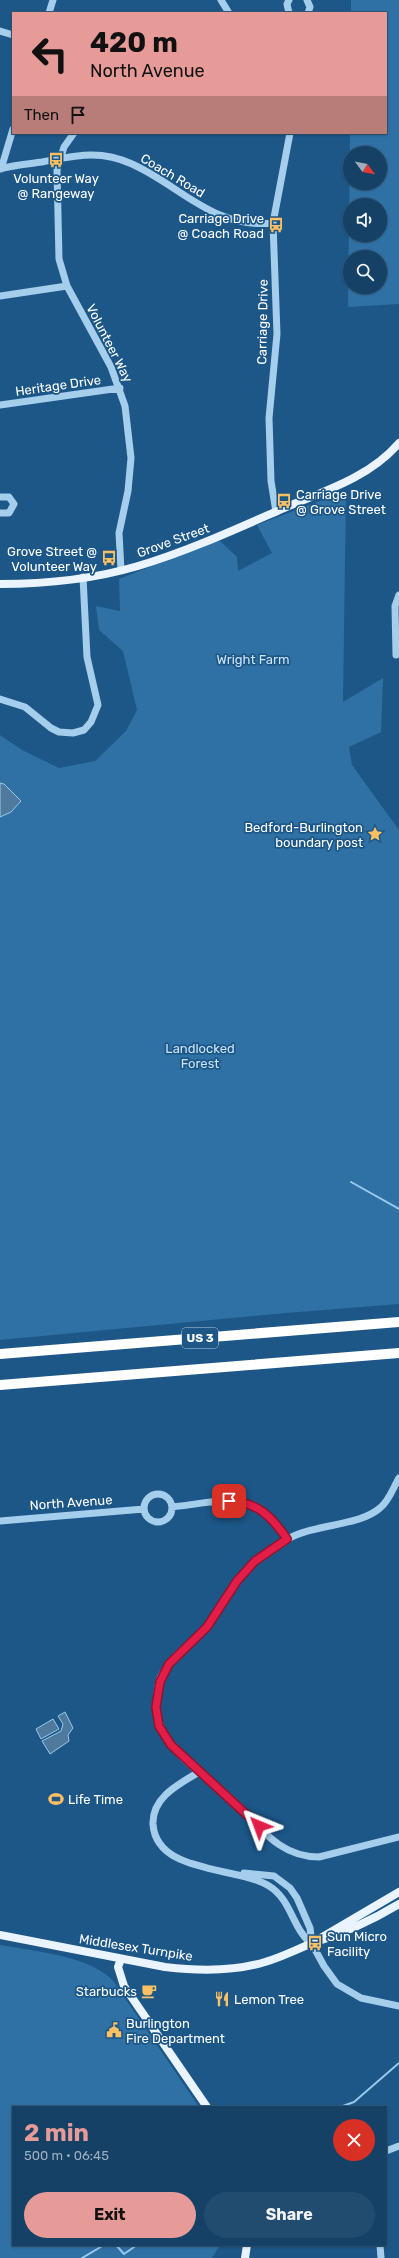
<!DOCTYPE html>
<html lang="en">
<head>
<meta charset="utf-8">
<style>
  :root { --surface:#154166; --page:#224c6f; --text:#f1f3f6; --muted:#9dafbf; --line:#345a7a; --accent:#e69b98 }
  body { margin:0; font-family:Rubik,sans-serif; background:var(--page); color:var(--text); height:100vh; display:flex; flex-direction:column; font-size:15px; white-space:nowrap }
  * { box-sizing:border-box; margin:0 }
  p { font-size:13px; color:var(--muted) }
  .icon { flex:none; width:22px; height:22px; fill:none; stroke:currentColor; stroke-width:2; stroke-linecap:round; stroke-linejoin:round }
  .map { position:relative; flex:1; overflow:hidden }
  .side { position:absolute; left:12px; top:2106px; width:375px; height:140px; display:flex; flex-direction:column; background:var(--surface); border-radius:0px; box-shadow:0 1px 3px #0004,0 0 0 1px var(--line) }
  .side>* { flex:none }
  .top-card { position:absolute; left:12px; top:12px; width:375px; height:122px; border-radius:0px; box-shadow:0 1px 3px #0004,0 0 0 1px var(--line); background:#e69b98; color:#111; overflow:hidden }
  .needle { width:26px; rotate:122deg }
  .tools { position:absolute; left:343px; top:146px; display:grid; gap:8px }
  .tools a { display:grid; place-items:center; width:44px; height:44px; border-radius:50%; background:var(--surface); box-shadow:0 1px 3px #0004,0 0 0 1px var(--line); font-size:20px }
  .pin { position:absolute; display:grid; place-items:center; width:34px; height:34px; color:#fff; margin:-17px; border-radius:8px; box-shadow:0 2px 6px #0006 }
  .me { position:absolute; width:44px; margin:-22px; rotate:316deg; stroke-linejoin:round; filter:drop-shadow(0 0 3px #0008) }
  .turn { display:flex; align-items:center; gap:14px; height:84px; padding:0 12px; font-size:18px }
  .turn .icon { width:52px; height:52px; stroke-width:2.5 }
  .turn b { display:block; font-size:28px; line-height:34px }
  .then { display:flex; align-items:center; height:38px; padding:0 12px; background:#0003; gap:8px; font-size:15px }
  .round { display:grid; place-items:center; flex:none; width:42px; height:42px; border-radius:21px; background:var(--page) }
  .summary { display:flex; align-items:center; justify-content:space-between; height:68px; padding:0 12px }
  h1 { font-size:24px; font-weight:700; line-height:30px; color:var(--accent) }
  .primary-button { display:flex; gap:8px; margin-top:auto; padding:8px 12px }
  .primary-button a { flex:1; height:46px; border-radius:24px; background:var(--accent); color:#111; font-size:16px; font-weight:700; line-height:46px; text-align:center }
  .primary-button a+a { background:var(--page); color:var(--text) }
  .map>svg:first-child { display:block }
</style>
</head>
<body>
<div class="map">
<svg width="399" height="2258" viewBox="0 0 399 2258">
  <rect width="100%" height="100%" fill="#1c5788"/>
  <path fill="#2f71a5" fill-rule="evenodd" d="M351 0H399V304L348 307 350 133H386V13H351ZM350 153H380V183H350ZM350 205H380V235H350ZM350 257H380V287H350Z
    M346 491 343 702 383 678 381 732 349 747 352 765 399 830V1304L286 1313 0 1340V735L22 750 59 768 95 761 126 731 137 710 123 651 99 630 96 606 120 611 119 579 219 540 237 557 238 571 272 553 257 525Z
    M0 1945C34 1951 92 1956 114 1982L199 2107H13V2245H220L212 2258H0Z"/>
  <path fill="#507a9d" stroke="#98c9ee" d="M0 783 4 784 21 801 11 812 0 817Z
    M65 1712 73 1728 68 1735 69 1741 50 1754 42 1741 61 1731 63 1724 58 1716Z
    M53 1719 59 1729 41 1739 36 1729Z"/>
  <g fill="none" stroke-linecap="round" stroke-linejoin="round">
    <path stroke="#98c9ee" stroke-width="2" d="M351 1182 399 1209
      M340 2107 354 2102 399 2063
      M116 2245 124 2254 137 2245
      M82 2258 104 2245"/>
    <path stroke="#a5cdec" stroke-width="7" d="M221 0 229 13
      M307 0 310 7 308 13
      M49 13 53 0
      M289 13 287 4 289 0
      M0 31 13 35
      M74 133 64 147 57 170 59 259 67 286 111 367 125 406 131 458 128 491 119 533 121 570
      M0 169C13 165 28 164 42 162 75 156 99 149 132 164 181 186 213 229 273 223
      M1 169 13 129
      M0 296 67 286
      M0 405 120 388
      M0 497H9L14 504 9 513H0
      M276 512 271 481 269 418 277 334 273 223 290 133
      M396 655 395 606 399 595
      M0 699 25 707 51 728 59 732 73 733 84 730 91 722 98 705 87 657 83 577
      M399 1478C393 1488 389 1501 380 1508 358 1527 315 1523 286 1540 267 1551 249 1565 236 1583 227 1596 220 1610 210 1623 196 1640 175 1652 164 1671 159 1678 157 1689 157 1697 152 1743 196 1769 227 1795 257 1821 275 1857 319 1857L399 1837
      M144 1508a14 14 0 1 1 28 0a14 14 0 1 1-28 0Z
      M172 1507C227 1501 252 1488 287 1539
      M0 1521 144 1509
      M199 1772C179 1784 152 1797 153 1824 156 1874 236 1866 269 1886 292 1900 292 1929 312 1944
      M244 1873 274 1876 290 1888 297 1898 310 1928 312 1944 324 1966 337 1984 361 1998 399 2006
      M386 2151 399 2146
      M380 2245 381 2258"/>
    <path stroke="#eaf4ff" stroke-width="8" d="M0 584C45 584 94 579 138 566 188 551 236 529 284 508 325 491 370 477 399 443
      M0 1935 165 1967C198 1971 233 1972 265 1962 282 1957 297 1949 313 1943 344 1933 371 1921 399 1904
      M319 1939 399 1892
      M121 1959 118 1967 124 1986 207 2107
      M245 2258 247 2245"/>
    <path stroke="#fff" stroke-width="10" d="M0 1354 399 1322
      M0 1385 399 1353"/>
  </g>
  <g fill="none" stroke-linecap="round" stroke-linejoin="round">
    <g stroke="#92132f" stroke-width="10">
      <path id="route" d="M229 1501C258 1502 272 1517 287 1539L255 1561 237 1581 207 1627 169 1664 160 1682 156 1707 159 1726 171 1745 259 1826"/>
    </g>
    <use href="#route" stroke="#e11d48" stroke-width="7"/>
  </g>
  <defs>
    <g id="bus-bare" transform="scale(1.2)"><path d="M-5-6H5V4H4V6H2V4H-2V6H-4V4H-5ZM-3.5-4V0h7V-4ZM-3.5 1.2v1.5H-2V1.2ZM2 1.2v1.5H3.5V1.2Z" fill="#fcbf62" stroke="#1c5788" stroke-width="2.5" paint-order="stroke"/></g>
    <g id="sight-bare" transform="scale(1.2)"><path d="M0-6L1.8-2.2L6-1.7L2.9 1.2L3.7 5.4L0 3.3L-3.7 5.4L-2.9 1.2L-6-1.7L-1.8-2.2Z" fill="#fcbf62" stroke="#1c5788" stroke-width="2.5" paint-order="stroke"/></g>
    <g id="stadium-bare" transform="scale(1.2)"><path d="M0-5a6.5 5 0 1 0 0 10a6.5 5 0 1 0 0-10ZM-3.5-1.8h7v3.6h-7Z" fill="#fcbf62" stroke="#1c5788" stroke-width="2.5" paint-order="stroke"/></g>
    <g id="cafe-bare" transform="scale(1.2)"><path d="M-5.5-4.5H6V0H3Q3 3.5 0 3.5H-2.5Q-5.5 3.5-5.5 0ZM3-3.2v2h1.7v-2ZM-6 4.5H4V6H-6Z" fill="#fcbf62" stroke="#1c5788" stroke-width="2.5" paint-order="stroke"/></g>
    <g id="restaurant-bare" transform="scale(1.2)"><path d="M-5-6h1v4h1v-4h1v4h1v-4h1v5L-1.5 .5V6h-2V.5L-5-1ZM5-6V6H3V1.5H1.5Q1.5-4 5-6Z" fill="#fcbf62" stroke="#1c5788" stroke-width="2.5" paint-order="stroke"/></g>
    <g id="civic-bare" transform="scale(1.2)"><path d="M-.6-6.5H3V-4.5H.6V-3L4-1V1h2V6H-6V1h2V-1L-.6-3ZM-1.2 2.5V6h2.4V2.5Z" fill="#fcbf62" stroke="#1c5788" stroke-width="2.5" paint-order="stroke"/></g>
  </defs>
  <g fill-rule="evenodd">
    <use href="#bus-bare" x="56" y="160"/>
    <use href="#bus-bare" x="276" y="225"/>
    <use href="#bus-bare" x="284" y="501"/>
    <use href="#bus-bare" x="109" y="558"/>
    <use href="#sight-bare" x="375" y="834"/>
    <use href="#stadium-bare" x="56" y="1799"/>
    <use href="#bus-bare" x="315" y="1943"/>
    <use href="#cafe-bare" x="149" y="1991"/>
    <use href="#restaurant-bare" x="222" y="1999"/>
    <use href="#civic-bare" x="114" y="2030"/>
  </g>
  <g text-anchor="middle" stroke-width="3.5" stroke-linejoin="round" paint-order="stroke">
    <rect fill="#1c5788" stroke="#bbcddb" stroke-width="1" x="182" y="1328" width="36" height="20" rx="3"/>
    <g font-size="12" font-weight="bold" fill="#fff">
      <text x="200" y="1342">US 3</text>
    </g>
    <g font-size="13" fill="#fff" stroke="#1c5788">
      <text transform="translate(173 175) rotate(31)" y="5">Coach Road</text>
      <text transform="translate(262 322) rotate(-89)" y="5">Carriage Drive</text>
      <text transform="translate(110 343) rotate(63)" y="5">Volunteer Way</text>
      <text transform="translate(58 385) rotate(-8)" y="5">Heritage Drive</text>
      <text transform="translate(173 540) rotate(-20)" y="5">Grove Street</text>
      <text transform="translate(71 1502) rotate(-4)" y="5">North Avenue</text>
      <text transform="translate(136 1947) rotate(9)" y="5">Middlesex Turnpike</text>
    </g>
    <g font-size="13" fill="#fff" stroke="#1c5788" text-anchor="start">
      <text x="56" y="183" text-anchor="middle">Volunteer Way<tspan x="56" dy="15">@ Rangeway</tspan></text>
      <text x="264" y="223" text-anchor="end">Carriage Drive<tspan x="264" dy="15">@ Coach Road</tspan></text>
      <text x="296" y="499">Carriage Drive<tspan x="296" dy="15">@ Grove Street</tspan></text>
      <text x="97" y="556" text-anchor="end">Grove Street @<tspan x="97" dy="15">Volunteer Way</tspan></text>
      <text x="363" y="832" text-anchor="end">Bedford-Burlington<tspan x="363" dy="15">boundary post</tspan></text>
      <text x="68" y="1804">Life Time</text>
      <text x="327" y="1941">Sun Micro<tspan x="327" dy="15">Facility</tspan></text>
      <text x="137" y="1996" text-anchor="end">Starbucks</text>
      <text x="234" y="2004">Lemon Tree</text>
      <text x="126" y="2028">Burlington<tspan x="126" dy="15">Fire Department</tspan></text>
    </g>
    <g font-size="13" fill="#cae4f9" stroke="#1c5788">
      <text x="253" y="664">Wright Farm</text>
      <text x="200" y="1053">Landlocked<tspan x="200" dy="15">Forest</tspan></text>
    </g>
  </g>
</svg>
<div class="tools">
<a><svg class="needle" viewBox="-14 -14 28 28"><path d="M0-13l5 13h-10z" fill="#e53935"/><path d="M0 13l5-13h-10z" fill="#9dafbf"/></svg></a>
<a><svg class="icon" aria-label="sound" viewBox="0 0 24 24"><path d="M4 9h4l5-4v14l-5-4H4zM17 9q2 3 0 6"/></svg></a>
<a><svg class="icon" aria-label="search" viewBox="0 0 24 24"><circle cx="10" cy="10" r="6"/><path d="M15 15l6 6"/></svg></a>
</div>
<div class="pin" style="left:229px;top:1501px;background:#d93025"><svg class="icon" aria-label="arrive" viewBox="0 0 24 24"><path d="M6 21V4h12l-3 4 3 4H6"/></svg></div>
<svg class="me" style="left:259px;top:1826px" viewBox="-20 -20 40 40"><path d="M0-17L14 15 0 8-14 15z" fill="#e11d48" stroke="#fff" stroke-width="4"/></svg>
<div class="top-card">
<div class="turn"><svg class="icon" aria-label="left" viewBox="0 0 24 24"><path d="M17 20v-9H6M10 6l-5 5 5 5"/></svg><div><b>420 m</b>North Avenue</div></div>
<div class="then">Then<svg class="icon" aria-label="arrive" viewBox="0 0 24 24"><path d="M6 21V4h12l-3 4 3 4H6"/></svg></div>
</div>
<section class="side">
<div class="summary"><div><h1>2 min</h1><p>500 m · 06:45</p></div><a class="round" style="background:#d93025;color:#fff"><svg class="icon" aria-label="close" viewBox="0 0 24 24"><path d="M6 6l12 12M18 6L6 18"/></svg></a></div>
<div class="primary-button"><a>Exit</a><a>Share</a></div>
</section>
</div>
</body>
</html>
